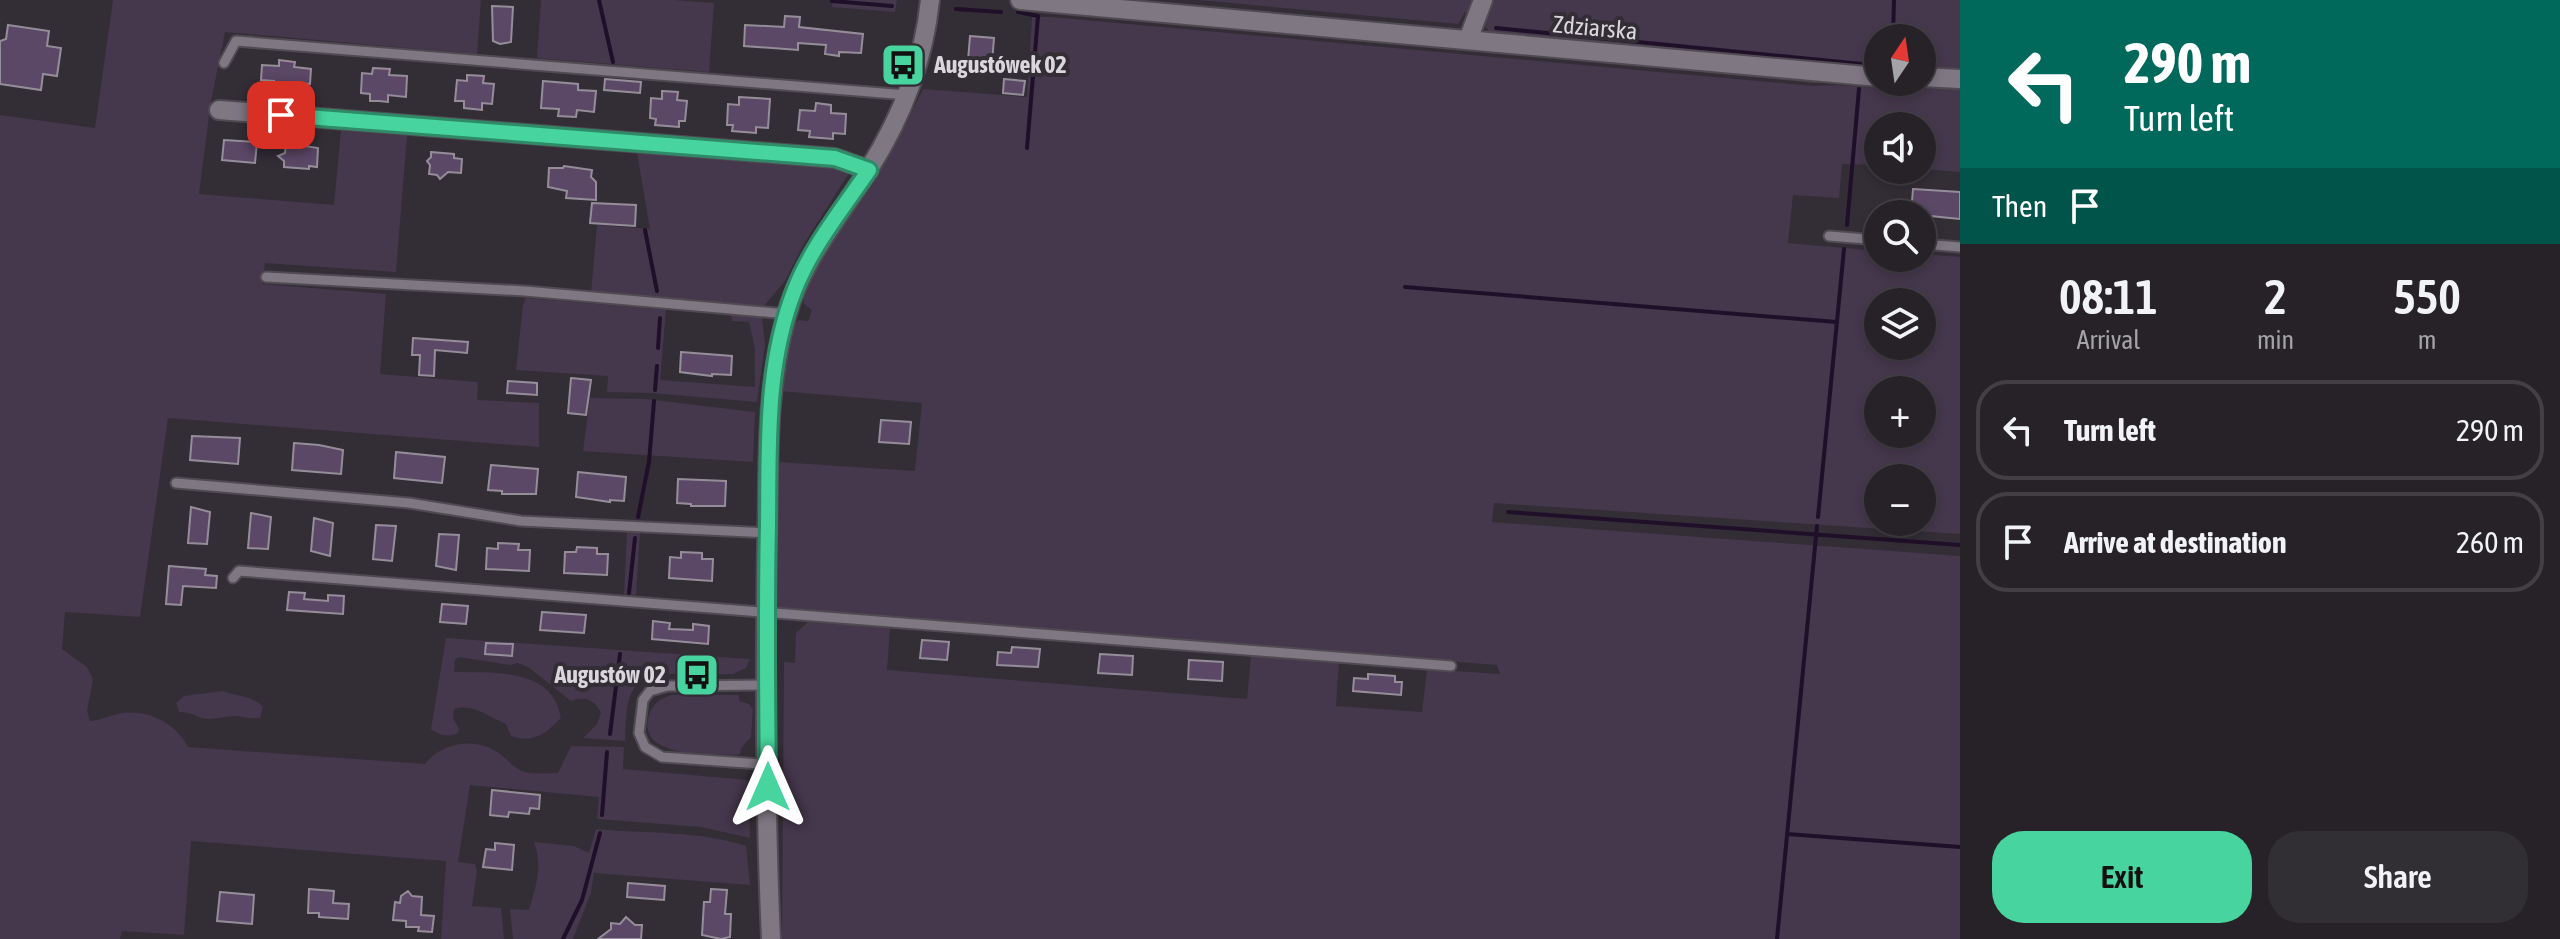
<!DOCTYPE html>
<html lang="en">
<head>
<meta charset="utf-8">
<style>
  :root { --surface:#262228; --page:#322f34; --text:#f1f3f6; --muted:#a4a4a8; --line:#423f45; --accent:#47d49e }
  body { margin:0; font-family:"Asap Condensed",sans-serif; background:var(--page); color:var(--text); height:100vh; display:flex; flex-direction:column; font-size:30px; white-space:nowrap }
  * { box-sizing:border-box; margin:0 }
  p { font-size:26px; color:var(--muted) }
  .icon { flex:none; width:44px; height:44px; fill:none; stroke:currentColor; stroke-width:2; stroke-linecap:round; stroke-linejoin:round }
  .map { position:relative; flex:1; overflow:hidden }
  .panel { display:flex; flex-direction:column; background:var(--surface); width:600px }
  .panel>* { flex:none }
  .hud { background:#00695c; color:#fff; overflow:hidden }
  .needle { width:52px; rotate:13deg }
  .fabs { position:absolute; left:1864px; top:24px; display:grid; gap:16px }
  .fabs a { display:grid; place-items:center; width:72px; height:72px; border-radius:50%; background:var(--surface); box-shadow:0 4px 12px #0003,0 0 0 2px var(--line); font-size:40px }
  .pin { position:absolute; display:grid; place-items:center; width:68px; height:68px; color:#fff; margin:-34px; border-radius:16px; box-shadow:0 4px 12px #0006 }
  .me { position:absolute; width:88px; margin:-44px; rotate:0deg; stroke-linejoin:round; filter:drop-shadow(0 0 6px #0008) }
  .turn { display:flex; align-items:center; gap:28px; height:168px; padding:0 32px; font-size:36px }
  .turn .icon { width:104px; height:104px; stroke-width:2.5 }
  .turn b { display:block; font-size:56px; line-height:68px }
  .then { display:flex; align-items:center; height:76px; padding:0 32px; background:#0003; gap:16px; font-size:30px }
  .eta { display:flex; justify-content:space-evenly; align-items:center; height:136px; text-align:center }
  .eta b { font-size:48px; font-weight:600; line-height:56px }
  .button { display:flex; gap:16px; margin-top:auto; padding:16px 32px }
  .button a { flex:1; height:92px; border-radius:32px; background:var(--accent); color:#111; font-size:32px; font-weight:600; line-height:92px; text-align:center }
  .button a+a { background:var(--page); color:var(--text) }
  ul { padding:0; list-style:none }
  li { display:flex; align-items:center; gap:24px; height:100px; margin:0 16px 12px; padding:0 16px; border:4px solid var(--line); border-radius:32px }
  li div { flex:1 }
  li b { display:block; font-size:30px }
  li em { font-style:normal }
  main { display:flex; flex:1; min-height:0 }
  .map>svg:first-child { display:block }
</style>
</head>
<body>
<main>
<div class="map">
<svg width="1960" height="939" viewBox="0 0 1960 939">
  <rect width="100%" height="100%" fill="#332d36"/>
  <path fill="#45374c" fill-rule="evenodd" d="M113 0H481L477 54 225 32 211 101 199 194 334 205 341 129 407 135 396 272 265 263 262 284 386 294 380 374 478 382 477 400 539 403V447L168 418 140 617 65 612 62 649 87 667 93 679 87 711 90 721C101 720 111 715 122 713 149 710 176 723 188 747L425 764C441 743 471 738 494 750 504 755 510 765 520 770 529 775 547 773 558 773L571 746 624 747 623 769 748 780 750 838 701 827 597 819 599 797 470 785 458 862 475 864 477 872 472 906 501 908 504 939H441L446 861 191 841 184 935 122 931 120 939H0V115L95 128Z
    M541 0H674L714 3 709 72 537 58Z
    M833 0H897L895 12 832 7Z
    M1089 0H1137L1438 27 1440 30Z
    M1198 0H1475L1470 13 1465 12 1458 24Z
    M1492 0H1960V74L1922 71V38H1878V71L1491 35 1484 24Z
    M1032 17H1051L1814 86C1845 83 1877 90 1908 89L1909 83 1960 86V172L1922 169V126H1878V165L1842 164 1839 198 1793 195 1788 243 1878 251V258H1922V254L1960 257V534L1494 503 1492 522 1960 556V939H782L784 662 795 663 796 633 808 622 890 628 887 670 1247 699 1251 656 1339 662 1336 706 1422 712 1427 669 1500 674 1497 665 777 609 779 462 915 471 922 403 779 391 793 324 799 320 808 321 812 310 804 304C798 275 872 184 889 155 901 134 912 111 923 89L1027 97ZM1878 302H1922V346H1878ZM1878 390H1922V434H1878ZM1878 478H1922V522H1878Z
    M1450 47 1862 83 1904 84C1875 90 1843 79 1813 83Z
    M637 153 840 166 851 170 805 242 785 281 764 306 591 293 597 225 650 229Z
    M526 298 666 310 660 380 755 387V349L749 322 732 321 731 315 762 318 765 345 757 402 652 393 607 392 608 376 516 370 523 305Z
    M590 398 645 399 755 412 753 462 583 451Z
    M627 532 640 533 636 595 624 594Z
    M446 638 750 659 746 668 733 674H656C623 683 627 712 625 741L583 738 597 724 601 713C594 699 585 696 571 701L528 667 518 663 510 665 459 657 455 660 454 672C493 673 553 667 561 718 547 733 533 744 511 736L506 724C488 717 474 703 454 709L453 718 459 729 458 733C446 738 440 735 431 729Z
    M223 691C237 697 253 695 263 707L260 718C250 719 245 717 235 716 226 716 218 719 209 719 198 719 194 712 179 712L176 703 184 696Z
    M672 695H739V701L749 704 753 709 751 737 741 748 740 754 734 755C708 753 636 759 649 715 653 703 661 698 672 695Z
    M596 829C645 834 698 830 746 846L750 885 594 873 591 893 573 939H513L510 909 529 910C536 886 543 866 534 842L574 846 589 853Z"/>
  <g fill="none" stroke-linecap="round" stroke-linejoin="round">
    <path stroke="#200f29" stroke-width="4" d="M599 0 613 62
      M832 1 892 6
      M956 9 1001 12
      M1018 12 1038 16 1027 148
      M1496 28 1862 64 1878 63
      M1893 38 1894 0
      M1847 225 1859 89
      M645 230 657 291
      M1405 287 1837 322
      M658 348 660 318
      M655 390 657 366
      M1508 512 1960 545
      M638 517 649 462 654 401
      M1818 517 1844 249
      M629 593 635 538
      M610 734 620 654
      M602 815 607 752
      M1787 834 1960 847
      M563 939 582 900 600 833
      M1777 939 1817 526"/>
  </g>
  <path fill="#5b4766" stroke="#958e99" stroke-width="2" d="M492 6 513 7 511 42 500 44 493 41Z
    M785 16 800 17 799 27 863 34 861 53 839 52V56L825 54 826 45 798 43V50L744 46 745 25 784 27Z
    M8 25 49 31 47 46 61 48 57 76 43 74 41 90 0 84V41L6 39Z
    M970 36 994 38 992 63 968 61Z
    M279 60 295 62 294 67 311 69 310 84 297 83 296 93 273 91 274 81 261 80 262 65 279 66Z
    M373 68 390 69 389 75 407 76 406 97 388 95V102L379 101H370V94L361 93 362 73 372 74Z
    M467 75 484 76 483 83 494 84 492 104 482 103V110L464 108V101H455L457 80 467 81Z
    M605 79 641 82 640 93 604 90Z
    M1004 79 1025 81 1023 95 1003 93Z
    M543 81 578 84V90L596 91 594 112 577 110 576 117 558 116 559 109 541 108Z
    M662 91 678 92 677 100 687 101 685 121H679V127L655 125 656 119 650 118 651 98 662 99Z
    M739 97 770 99 768 128 756 127V133L732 131 733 125H727L728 104 739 105Z
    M816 103 831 105V113L846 114 845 134 833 133V139L809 137 810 131 798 130 800 110 815 111Z
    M224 140 257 142 255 163 222 160Z
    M286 143 318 148 317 167 309 166V169L284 167V161L278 156 285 153Z
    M431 152 454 154V158L462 159 461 173 448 172 440 179 437 175 429 174 430 165 427 161 431 157Z
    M564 166 592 170 591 177 596 182V200L566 198 567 191 548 187 549 168H563Z
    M1913 189 1960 192V219L1911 214Z
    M592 203 636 205 635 226 590 223Z
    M413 338 468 342 467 353 435 350 434 376 419 375 420 355H412Z
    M681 352 732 356 731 375 712 374V376L680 372Z
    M571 378 591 380 586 415 568 413Z
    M508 381 537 383V395L507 393Z
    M881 420 911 422 909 444 879 442Z
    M192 436 240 438 238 464 190 460Z
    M294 443 319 445 343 450 341 474 292 470Z
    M396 452 445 457 442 483 394 478Z
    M491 465 538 469 536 494H502V491L488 490Z
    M578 472 626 477 624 501 610 500V502L576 497Z
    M678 479 726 481 725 506H691V504L677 503Z
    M191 507 210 512 207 544 188 543Z
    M251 513 271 517 268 549 248 548Z
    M314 518 333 523 330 556 311 551Z
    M376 525 396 526 392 561 373 559Z
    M439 534 459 535 456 570 436 566Z
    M498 543 519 544 518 550H530L529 571 486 569 487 548 498 549Z
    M577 547 597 548V554H608L607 575 564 573 565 552H576Z
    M681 552 702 553V559H713L712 581 669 578 670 557 681 558Z
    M169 566 206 569 205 575 217 576 216 588 183 586 181 605 166 604Z
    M289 592 305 593 304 599 328 601V595L344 596 343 614 287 610Z
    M442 604 468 606 466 624 440 622Z
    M542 612 586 615 584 633 540 630Z
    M653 621 670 623 669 629 693 630V624L709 626 708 644 652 639Z
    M922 640 949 642 947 660 920 658Z
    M486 643 513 644 512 656 485 654Z
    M1012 647 1040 649 1038 667 997 665 998 652 1011 653Z
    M1100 654 1133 656 1132 675 1098 673Z
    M1189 660 1223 662 1222 681 1188 679Z
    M1368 674 1395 676V682H1402L1401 695 1353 691 1354 678 1368 679Z
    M492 790 540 795 539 809 530 808 529 814 509 812 508 817 490 815Z
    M495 843 514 845 512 870 483 867 486 849 495 850Z
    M628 883 665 886 664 900 627 897Z
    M309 889 334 891 333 903 349 904 348 919 319 917V913H308Z
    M711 889 727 890 725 914H731L730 937 721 939 702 935 704 902H710Z
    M408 891 412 896 422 897 421 915 434 916 432 932 418 931 419 927H406V921L393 920 395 902 400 903 401 896Z
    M220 892 254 895 252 924 217 921Z
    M626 917 635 925H642L641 939H598L611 929V923L620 924Z"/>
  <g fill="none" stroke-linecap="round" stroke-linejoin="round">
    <g stroke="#504b52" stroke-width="13">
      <path id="service" d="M224 63 236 41 907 95
        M1829 236 1878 240
        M1922 244 1960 247
        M266 277 525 291 787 314
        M176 483 409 503 521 521 767 533
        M233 578 239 571 1451 666
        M767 685 668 686 650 691 643 700 639 733 645 747 662 757 760 764 767 761"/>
    </g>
    <g stroke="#504b52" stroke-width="22">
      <path id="minor" d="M1020 0 1878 77
        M1468 40 1483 0
        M1922 77 1960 79
        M219 110 835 158 869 170
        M771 939C765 808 765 676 767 545 769 468 765 392 786 317 801 261 839 217 869 169 901 118 924 60 930 0"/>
    </g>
    <use href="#service" stroke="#7f7883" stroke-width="9"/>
    <use href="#minor" stroke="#7f7883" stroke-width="18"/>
  </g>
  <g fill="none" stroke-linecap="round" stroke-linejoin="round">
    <g stroke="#2e8a67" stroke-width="20">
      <path id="route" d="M281 115 835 158 869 170C843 208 812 246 795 289 765 365 769 445 768 524 766 612 767 700 768 787"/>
    </g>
    <use href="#route" stroke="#47d49e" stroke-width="14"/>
  </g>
  <defs>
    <g id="bus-square" transform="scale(2.3)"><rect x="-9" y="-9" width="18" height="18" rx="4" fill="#47d49e" stroke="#332d36"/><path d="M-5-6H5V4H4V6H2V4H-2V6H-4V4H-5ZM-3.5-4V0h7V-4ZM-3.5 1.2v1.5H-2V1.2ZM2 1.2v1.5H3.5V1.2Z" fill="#111"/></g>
  </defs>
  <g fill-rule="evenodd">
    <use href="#bus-square" x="903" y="65"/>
    <use href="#bus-square" x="697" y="675"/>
  </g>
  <g text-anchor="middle" stroke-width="8" stroke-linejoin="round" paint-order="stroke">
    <g font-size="24" fill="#dad6dc" stroke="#332d36">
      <text transform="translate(1595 28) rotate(5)" y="8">Zdziarska</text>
    </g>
    <g font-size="24" font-weight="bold" fill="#dad6dc" stroke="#332d36" text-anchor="start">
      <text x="934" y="73">Augustówek 02</text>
      <text x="666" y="683" text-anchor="end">Augustów 02</text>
    </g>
  </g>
</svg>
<div class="fabs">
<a><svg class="needle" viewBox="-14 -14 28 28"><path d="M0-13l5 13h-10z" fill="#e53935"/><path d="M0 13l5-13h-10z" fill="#a4a4a8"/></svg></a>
<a><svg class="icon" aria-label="sound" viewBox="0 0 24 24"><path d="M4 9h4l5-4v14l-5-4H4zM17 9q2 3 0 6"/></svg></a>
<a><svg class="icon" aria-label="search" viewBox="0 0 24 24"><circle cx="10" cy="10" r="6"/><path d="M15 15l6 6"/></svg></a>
<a><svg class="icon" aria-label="layers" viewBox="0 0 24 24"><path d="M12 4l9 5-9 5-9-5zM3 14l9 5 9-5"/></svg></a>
<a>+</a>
<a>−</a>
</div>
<div class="pin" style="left:281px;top:115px;background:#d93025"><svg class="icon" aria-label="arrive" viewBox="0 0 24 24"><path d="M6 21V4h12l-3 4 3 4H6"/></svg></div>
<svg class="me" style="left:768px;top:787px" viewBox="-20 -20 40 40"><path d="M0-17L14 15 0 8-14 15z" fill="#47d49e" stroke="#fff" stroke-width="4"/></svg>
</div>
<section class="panel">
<div class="hud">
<div class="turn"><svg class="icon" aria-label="left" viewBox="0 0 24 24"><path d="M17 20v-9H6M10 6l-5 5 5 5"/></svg><div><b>290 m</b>Turn left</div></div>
<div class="then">Then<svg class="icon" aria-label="arrive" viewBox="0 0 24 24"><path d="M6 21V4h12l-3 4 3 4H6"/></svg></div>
</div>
<div class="eta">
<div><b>08:11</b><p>Arrival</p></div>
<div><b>2</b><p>min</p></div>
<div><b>550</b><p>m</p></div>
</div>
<ul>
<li><svg class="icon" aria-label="left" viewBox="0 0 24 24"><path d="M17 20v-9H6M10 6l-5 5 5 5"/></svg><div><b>Turn left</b></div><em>290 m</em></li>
<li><svg class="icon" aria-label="arrive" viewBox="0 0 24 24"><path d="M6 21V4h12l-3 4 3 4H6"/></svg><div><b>Arrive at destination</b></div><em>260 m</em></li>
</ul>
<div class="button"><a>Exit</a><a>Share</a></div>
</section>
</main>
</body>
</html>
